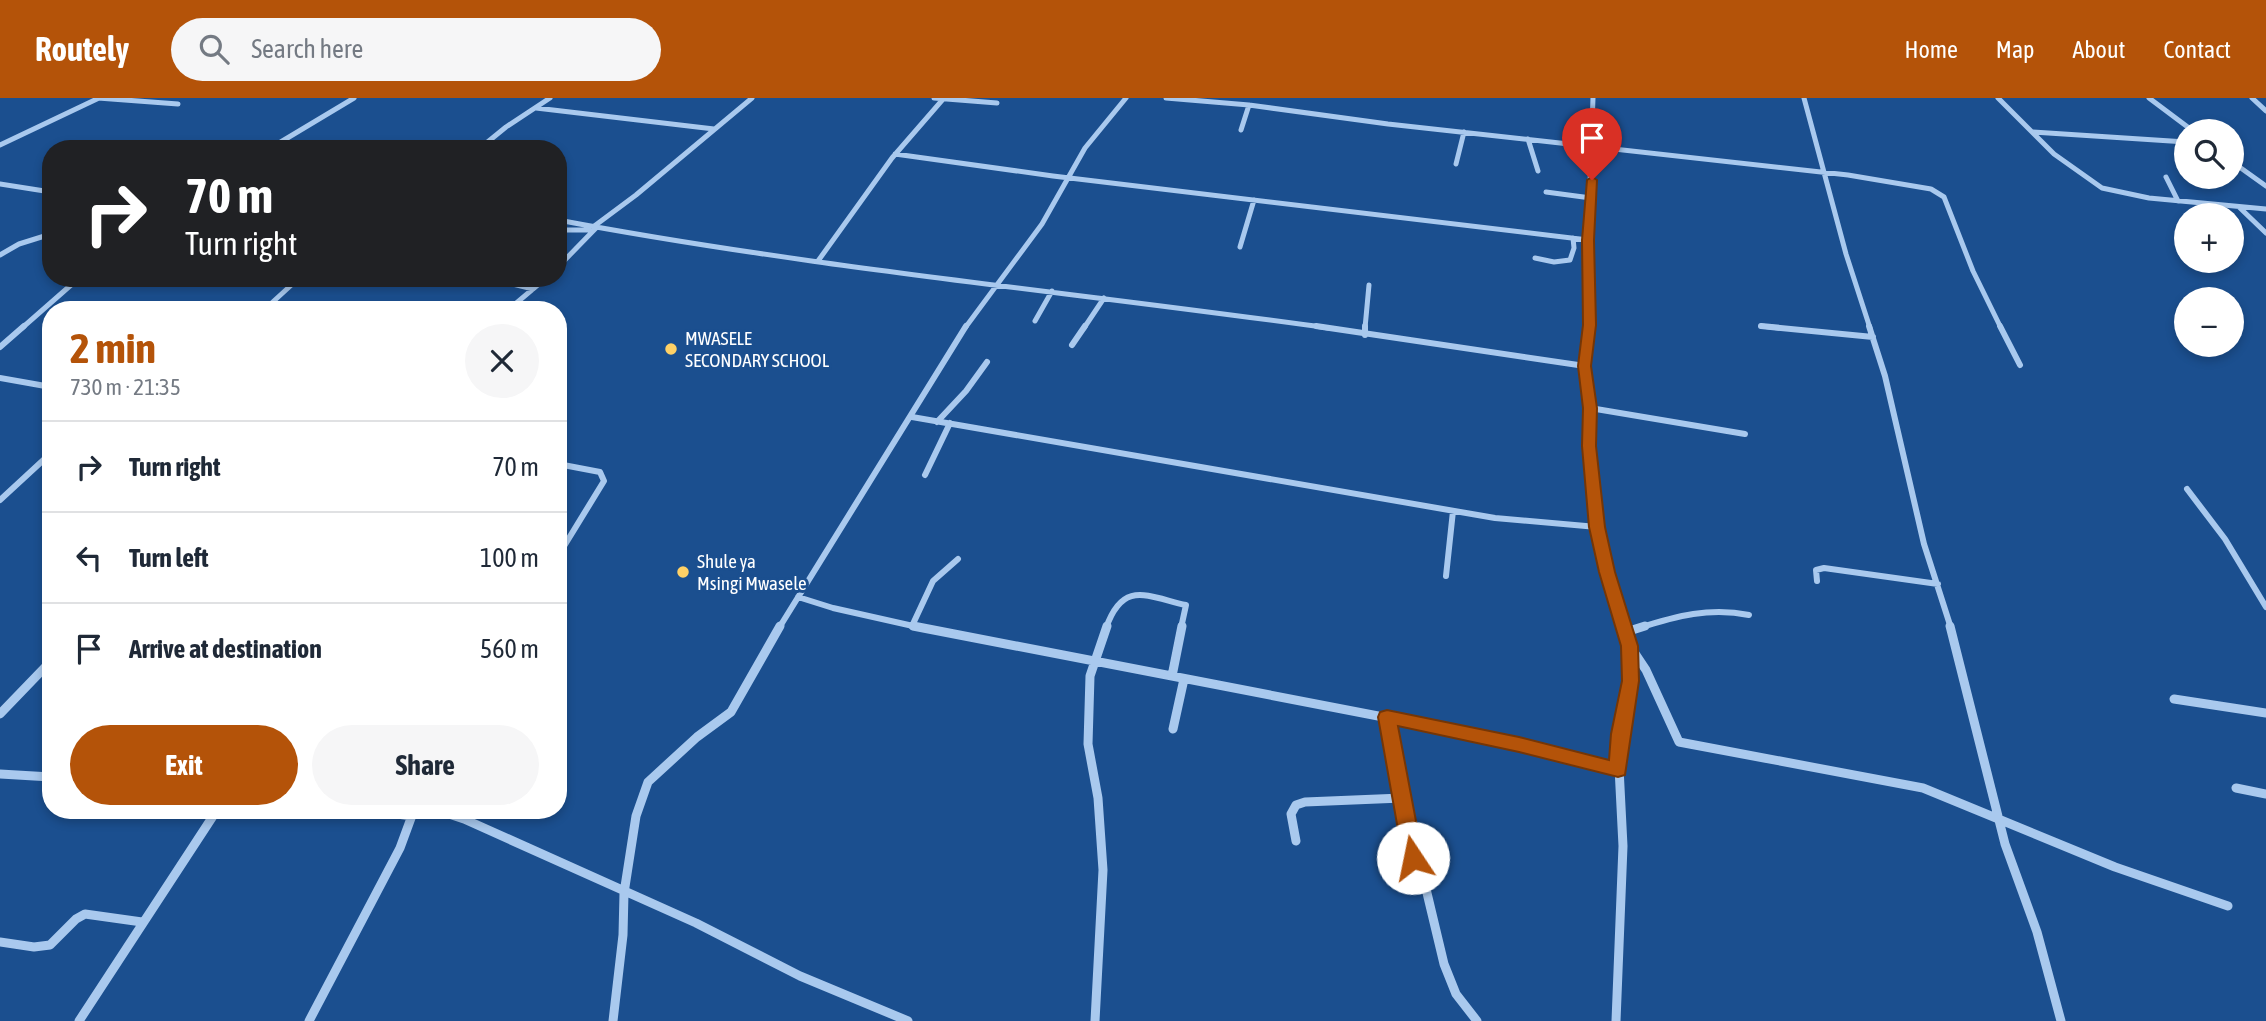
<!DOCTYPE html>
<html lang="en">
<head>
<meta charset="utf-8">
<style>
  :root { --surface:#fff; --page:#f6f6f7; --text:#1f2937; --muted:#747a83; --line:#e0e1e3; --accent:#b45309 }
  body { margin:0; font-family:"Asap Condensed",sans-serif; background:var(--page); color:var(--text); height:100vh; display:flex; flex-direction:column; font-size:26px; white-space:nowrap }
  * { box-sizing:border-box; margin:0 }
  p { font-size:23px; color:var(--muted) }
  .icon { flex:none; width:38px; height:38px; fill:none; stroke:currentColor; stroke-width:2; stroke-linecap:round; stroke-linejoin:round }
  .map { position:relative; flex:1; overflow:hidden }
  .panel { position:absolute; left:42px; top:203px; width:525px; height:518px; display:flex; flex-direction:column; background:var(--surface); border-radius:28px; box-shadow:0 4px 10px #0003 }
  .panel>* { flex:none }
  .hud { position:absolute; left:42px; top:42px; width:525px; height:147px; border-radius:28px; box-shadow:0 4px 10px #0003; background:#202124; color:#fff; overflow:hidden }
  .tools { position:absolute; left:2174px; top:21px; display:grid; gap:14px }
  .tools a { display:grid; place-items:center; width:70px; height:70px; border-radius:50%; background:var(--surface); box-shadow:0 4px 10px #0003; font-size:35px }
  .pin { position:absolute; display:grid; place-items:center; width:60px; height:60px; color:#fff; margin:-72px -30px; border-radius:50% 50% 50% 0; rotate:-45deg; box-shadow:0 0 7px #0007 }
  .pin .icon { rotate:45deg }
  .me { position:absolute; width:77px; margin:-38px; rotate:349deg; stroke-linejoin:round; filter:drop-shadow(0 0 5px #0008) }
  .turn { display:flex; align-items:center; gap:24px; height:147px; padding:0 28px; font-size:32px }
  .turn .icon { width:91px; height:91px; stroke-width:2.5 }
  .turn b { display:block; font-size:49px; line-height:60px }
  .round { display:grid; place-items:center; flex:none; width:74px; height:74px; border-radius:37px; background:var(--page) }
  .headline { display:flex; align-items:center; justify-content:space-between; height:119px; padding:0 28px }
  h1 { font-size:42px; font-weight:700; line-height:52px; color:var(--accent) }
  .action { display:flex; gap:14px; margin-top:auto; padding:14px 28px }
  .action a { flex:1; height:80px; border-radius:42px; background:var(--accent); color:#fff; font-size:28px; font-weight:700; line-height:80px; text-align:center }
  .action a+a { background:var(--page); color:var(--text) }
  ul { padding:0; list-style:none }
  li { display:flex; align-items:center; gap:21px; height:91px; padding:0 28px; border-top:2px solid var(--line) }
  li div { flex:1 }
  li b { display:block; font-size:26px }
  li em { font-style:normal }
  header { display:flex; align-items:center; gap:42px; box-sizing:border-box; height:98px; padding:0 35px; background:var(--accent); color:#fff }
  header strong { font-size:33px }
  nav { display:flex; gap:38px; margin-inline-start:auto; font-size:24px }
  .search { width:490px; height:63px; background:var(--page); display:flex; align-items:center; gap:18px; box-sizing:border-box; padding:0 24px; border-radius:38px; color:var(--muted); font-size:26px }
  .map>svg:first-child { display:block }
</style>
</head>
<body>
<header>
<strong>Routely</strong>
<div class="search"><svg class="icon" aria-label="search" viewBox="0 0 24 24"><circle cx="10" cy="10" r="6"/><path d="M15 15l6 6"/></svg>Search here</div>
<nav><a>Home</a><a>Map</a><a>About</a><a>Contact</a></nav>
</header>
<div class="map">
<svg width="2266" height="923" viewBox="0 0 2266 923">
  <rect width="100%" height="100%" fill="#1b4f8f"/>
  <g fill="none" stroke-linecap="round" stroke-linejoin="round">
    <path stroke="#a9c9ee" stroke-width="5" d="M98 0 178 6
      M934 0 997 5
      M1166 0 1249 7 1388 26 1848 77 1931 91 1944 99 1973 173 2001 230
      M1804 0 1846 156 1870 230
      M1998 0 2054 56 2102 90 2149 100 2266 111
      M2149 0 2193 33
      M2252 0 2266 13
      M536 10 714 31
      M1241 32 1249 7
      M2033 34 2186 44
      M1528 41 1538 73
      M0 47 99 0
      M269 51 354 0
      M479 51 506 29 550 0
      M895 56 1053 78 1588 142
      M2231 63 2266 88
      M1456 66 1464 34
      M2166 79 2178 103
      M0 86 51 94
      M1546 94 1591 100
      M2239 109 2266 135
      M558 122C813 170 1072 194 1328 230
      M593 129 636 97 752 0
      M558 132H589
      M1240 149 1254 102
      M0 157 19 146 51 136
      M1535 160 1554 164 1570 162 1574 150 1573 140
      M818 163 892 60 944 0
      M558 169 596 130
      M487 180 533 191
      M264 212 299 180
      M508 212 546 180
      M1035 223 1052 193
      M1761 228 1779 230
      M22 230 79 180
      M965 230 1042 126 1085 50 1126 0
      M1084 230 1104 200
      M1365 230 1369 187
      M1589 230 1588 142 1593 0"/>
    <path stroke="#a9c9ee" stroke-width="6" d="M1316 228 1585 268
      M1365 228V237
      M1589 228 1585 268 1597 429 1607 474 1624 530
      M1761 228 1873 239
      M1869 228 1885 278 1924 446 1951 530
      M2000 228 2020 267
      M1072 247 1085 228
      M0 249 24 228
      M0 280 51 289
      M1590 310 1745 336
      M912 319 1495 420 1597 429
      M937 324 966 293 987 264
      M558 366 600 374 604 383 558 458
      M925 377 950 325
      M2187 391 2225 441 2266 509
      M0 402 51 355
      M1446 478 1453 413
      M1817 483 1816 472 1824 470 1938 486
      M798 499 833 510 922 530
      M912 528 933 483 958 461
      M779 530 966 228
      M1106 530C1123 482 1146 498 1186 507L1181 530
      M1639 530C1676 518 1710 509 1749 517"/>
    <path stroke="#a9c9ee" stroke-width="9" d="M913 528 1461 634 1618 672
      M1950 528 2005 746 2037 834 2061 923
      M1626 534 1645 528
      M1630 548 1646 572 1679 644 1923 690 2115 769 2228 808
      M1172 578 1182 528
      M2174 601 2266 615
      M0 616 51 563
      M1173 631 1184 581
      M0 676 51 679
      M2236 690 2266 696
      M1402 700 1413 759 1427 795 1444 866 1456 896 1477 923
      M370 712 411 718
      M437 712 464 721 696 825 800 878 908 923
      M1296 743 1291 716 1296 707 1305 704 1402 700 1387 619
      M0 844 34 849 50 847 76 821 85 816 142 824
      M79 923 217 712
      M309 923 400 750 414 712
      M613 923 623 837 624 795 636 718 648 684 697 639 731 614 780 528
      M1095 923 1103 772 1098 700 1088 646 1090 578 1107 528
      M1616 923 1623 748 1618 650 1631 583 1630 548 1624 528"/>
  </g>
  <path fill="#b45309" stroke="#753606" stroke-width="2" d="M1592 79 1597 82 1594 142 1596 227 1591 268 1597 310 1596 348 1605 429 1615 474 1638 548 1639 583 1625 677 1618 679 1519 654 1398 628 1423 760 1420 766 1413 768 1406 766 1403 760 1378 619 1380 614 1387 612 1519 639 1609 662 1611 636 1622 583 1621 548 1599 474 1589 429 1582 348 1583 310 1578 268 1583 227 1582 142 1587 82Z"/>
  <g fill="#ffd166" stroke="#1b4f8f" stroke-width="2.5">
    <circle cx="671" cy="251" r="7"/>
    <circle cx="683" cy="474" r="7"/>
  </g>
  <g text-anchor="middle" stroke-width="6" stroke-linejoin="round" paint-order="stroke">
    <g font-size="19" fill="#fff" stroke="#1b4f8f" text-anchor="start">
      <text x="685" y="247">MWASELE<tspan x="685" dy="22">SECONDARY SCHOOL</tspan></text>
      <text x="697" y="470">Shule ya<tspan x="697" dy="22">Msingi Mwasele</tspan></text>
    </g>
  </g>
</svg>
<div class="tools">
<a><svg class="icon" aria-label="search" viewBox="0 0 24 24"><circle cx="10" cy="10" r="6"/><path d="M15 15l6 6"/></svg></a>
<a>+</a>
<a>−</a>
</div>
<div class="pin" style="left:1592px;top:82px;background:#d93025"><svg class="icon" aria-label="arrive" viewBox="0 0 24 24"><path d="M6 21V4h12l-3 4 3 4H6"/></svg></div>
<svg class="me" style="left:1413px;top:760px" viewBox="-20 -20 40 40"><circle r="19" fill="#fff"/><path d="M0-13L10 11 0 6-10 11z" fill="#b45309"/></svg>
<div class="hud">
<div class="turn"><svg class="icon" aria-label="right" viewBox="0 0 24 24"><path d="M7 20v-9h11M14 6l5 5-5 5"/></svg><div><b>70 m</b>Turn right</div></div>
</div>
<section class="panel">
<div class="headline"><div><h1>2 min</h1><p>730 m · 21:35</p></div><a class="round"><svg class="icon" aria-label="close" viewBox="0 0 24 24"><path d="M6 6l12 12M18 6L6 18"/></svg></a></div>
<ul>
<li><svg class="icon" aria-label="right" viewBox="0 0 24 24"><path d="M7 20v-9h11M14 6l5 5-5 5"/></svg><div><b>Turn right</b></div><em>70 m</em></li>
<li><svg class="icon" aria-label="left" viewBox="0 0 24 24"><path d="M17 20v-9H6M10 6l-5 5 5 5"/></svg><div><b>Turn left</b></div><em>100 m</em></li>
<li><svg class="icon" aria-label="arrive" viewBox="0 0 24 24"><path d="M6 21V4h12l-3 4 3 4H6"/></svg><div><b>Arrive at destination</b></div><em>560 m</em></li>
</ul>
<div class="action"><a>Exit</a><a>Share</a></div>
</section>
</div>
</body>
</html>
